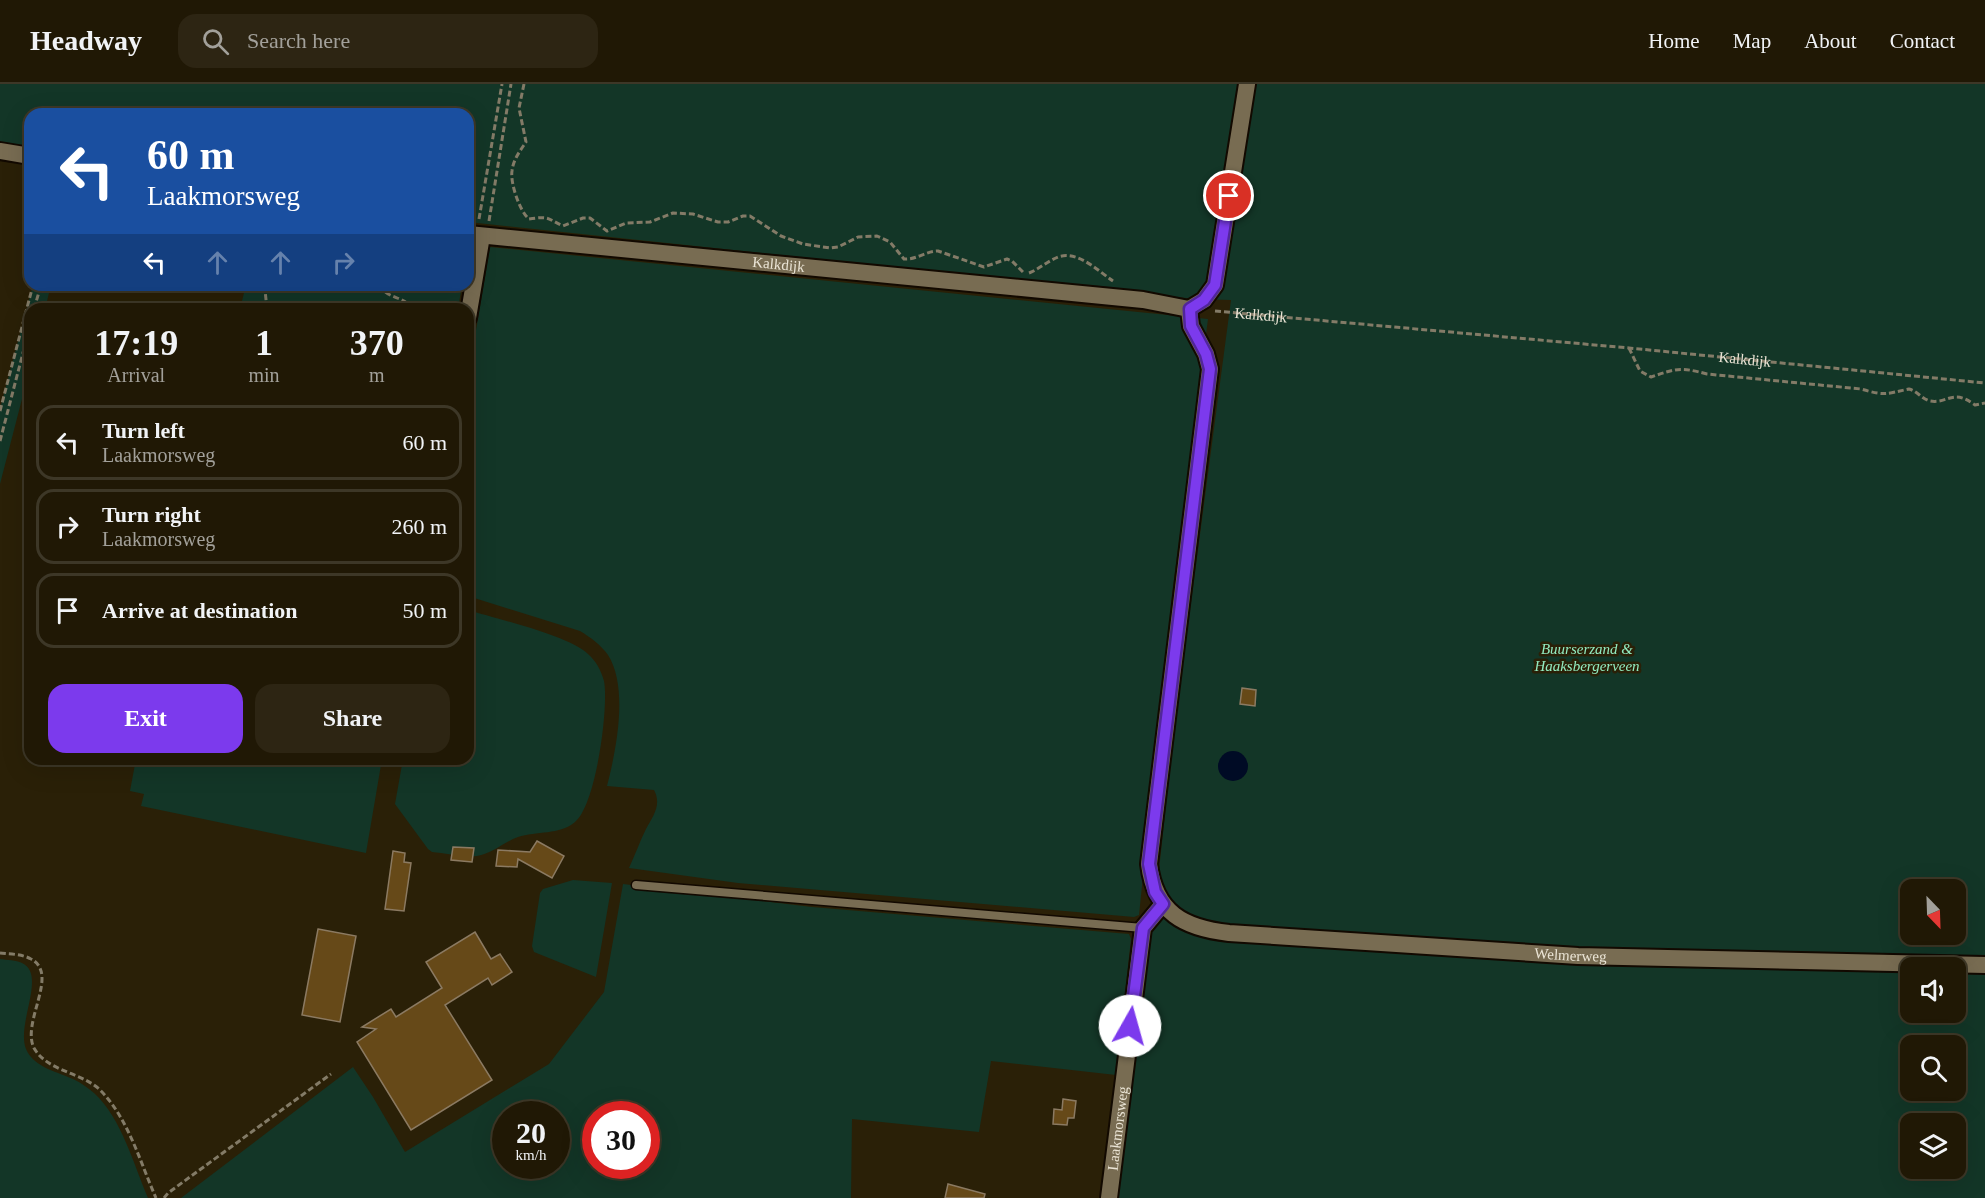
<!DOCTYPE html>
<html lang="en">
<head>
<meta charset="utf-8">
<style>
  :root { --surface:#201805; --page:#2d2513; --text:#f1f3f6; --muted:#a2a09a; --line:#3d3727; --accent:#7c3aed }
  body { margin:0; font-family:Georgia,serif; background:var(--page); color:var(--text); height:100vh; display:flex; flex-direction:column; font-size:22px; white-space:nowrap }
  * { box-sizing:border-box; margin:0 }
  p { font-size:20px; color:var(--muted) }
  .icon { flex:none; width:33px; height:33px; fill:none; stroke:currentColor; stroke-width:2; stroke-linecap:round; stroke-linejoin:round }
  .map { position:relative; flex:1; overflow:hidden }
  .drawer { position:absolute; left:24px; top:219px; width:450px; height:462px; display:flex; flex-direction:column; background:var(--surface); border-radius:18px; box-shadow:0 6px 24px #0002,0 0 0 2px var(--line) }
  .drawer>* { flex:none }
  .guide { position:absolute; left:24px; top:24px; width:450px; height:183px; border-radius:18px; box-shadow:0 6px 24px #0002,0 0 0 2px var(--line); background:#1a4fa0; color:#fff; overflow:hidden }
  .needle { width:39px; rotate:157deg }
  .tools { position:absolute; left:1900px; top:795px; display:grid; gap:12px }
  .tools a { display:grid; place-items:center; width:66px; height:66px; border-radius:12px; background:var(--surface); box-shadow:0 6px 24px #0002,0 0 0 2px var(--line); font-size:30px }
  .speed { position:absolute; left:492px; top:1017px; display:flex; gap:12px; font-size:30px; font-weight:700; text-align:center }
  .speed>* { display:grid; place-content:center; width:78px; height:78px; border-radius:50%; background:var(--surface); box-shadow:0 6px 24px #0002,0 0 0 2px var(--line); line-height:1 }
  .speed small { font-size:15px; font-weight:400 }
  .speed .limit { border:9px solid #d22; background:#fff; color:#111 }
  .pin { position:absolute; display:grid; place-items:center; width:51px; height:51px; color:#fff; margin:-26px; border:3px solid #fff; border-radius:50%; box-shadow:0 2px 6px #0007 }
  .me { position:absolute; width:66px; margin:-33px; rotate:7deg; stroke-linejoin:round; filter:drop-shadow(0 0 4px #0008) }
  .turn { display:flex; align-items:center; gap:21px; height:126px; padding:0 24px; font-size:27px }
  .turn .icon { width:78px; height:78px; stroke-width:2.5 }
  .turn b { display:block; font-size:42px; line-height:51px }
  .lanes { display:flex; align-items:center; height:57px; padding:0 24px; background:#0003; justify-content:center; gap:30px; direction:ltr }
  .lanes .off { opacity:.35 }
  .eta { display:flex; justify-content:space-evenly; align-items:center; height:102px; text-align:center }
  .eta b { font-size:36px; font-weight:700; line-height:42px }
  .action { display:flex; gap:12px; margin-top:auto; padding:12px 24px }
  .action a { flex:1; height:69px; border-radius:18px; background:var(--accent); color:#fff; font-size:24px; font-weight:700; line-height:69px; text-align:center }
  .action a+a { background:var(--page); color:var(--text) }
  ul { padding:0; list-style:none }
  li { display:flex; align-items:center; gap:18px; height:75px; margin:0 12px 9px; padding:0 12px; border:3px solid var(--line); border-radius:18px }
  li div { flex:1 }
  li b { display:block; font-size:22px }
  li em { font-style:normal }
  header { display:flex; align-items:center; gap:36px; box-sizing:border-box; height:84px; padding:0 30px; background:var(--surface); border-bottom:2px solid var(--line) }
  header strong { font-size:28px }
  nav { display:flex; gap:33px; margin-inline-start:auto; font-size:21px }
  .search { width:420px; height:54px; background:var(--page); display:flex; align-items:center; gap:15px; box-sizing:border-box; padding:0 21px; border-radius:18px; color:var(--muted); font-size:22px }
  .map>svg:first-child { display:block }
</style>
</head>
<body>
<header>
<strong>Headway</strong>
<div class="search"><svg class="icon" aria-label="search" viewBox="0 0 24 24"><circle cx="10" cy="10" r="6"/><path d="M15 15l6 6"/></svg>Search here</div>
<nav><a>Home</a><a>Map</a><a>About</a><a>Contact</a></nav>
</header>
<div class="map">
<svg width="1985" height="1114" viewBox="0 0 1985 1114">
  <rect width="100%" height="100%" fill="#2a2007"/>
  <path fill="#133627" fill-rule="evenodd" d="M0 0H1985V1114H1117L1148 848C1160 833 1165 805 1159 786L1174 647 1231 216 1195 215 468 138V30H30V65L0 59ZM1911 806H1956V850H1911ZM1911 884H1956V928H1911ZM1911 962H1956V1006H1911ZM1911 1040H1956V1084H1911Z
    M490 163 1208 235 1172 511 1139 831 1134 833 738 799 629 784C635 771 640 757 646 745 653 732 662 721 654 706L607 702C616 667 629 604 608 571 601 561 590 553 580 547L468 512V294Z
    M33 201H51L45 225H30V284L0 400V325Z
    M246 201H462L458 225H240Z
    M468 526C497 535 568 551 588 570 596 577 601 586 604 597 609 623 596 721 575 738 560 751 536 747 518 753 504 758 492 770 477 772 466 774 445 769 432 768L428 765 395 720 403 675H468Z
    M136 675H382L366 769 141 722 144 710 130 707Z
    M573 796 612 799 596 893 534 868 532 862 540 809 543 805Z
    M623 800 812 823 1129 850 1131 855 1116 991 991 977 979 1048 852 1035 851 1114H181L353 983 373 1013 405 1068 549 980 604 908ZM506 1030H556V1082H506ZM596 1030H646V1082H596Z
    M0 875C7 876 16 876 22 879 47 890 16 940 26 965 34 984 59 988 75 996 81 999 88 1004 94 1009 122 1035 133 1079 148 1114H0Z"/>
  <path fill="#000b25" d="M1218 682a15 15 0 1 1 30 0a15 15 0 1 1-30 0Z"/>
  <path fill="#664918" stroke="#8b7a62" stroke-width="1.5" d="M1242 604 1256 606 1255 622 1240 620Z
    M537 757 564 772 552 794 518 775 517 783 496 782 498 766 530 768Z
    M453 763 474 764 472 778 451 776Z
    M393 767 405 769 404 778 411 779 404 827 385 825Z
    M318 845 356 852 340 938 302 931Z
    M475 848 491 875 500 870 512 888 492 901 488 894 445 921 492 996 411 1046 357 958 376 945 362 943 391 925 396 933 442 904 426 878Z
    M1063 1015 1076 1017 1074 1034H1068L1067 1041 1053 1040 1054 1025 1062 1026Z
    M948 1100 985 1110 984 1114H945Z"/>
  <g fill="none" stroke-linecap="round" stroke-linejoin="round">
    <g stroke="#120900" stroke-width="11">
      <path id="service" d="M636 801 1143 844"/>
    </g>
    <g stroke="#120900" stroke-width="20">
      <g id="minor">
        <path d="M0 67 30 72"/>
        <path id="s2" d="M468 150 1143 216 1189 225"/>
        <path id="s3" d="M1189 225 1191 242 1206 270 1210 285 1149 780C1155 829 1184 844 1229 849L1578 872 1985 881"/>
        <path d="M1189 225 1204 216 1215 201 1247 0"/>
        <path d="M468 234 482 152"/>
        <path id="s4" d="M1109 1114 1143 844 1163 820"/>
      </g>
    </g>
    <g stroke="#837b67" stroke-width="3" stroke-dasharray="6 3" stroke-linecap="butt">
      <path d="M524 0 519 24 526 58C520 67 513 76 512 87 510 99 520 128 529 135 550 132 546 134 563 142L583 134H590L607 147 626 139 650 138 673 129 693 130 718 138H728L743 132H750L781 152 803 160 830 164 838 163 858 153 877 152 890 158 904 175C916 176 926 167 938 167L984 183 1007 175 1012 177 1023 188"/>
      <path d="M479 135 502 0"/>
      <path d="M489 137 511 0"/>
      <path d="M1029 189C1039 185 1048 177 1058 173 1078 166 1098 187 1113 197"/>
      <path d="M380 201C387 216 404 211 412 225"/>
      <path d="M34 225 41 201"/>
      <path d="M267 225 265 206 274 202 287 207 299 201"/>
      <path id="s1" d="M1215 227 1629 264 1985 299"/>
      <path d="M1629 264 1640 287 1651 293C1678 284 1680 283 1707 290L1861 305C1885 312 1885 310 1909 305 1917 307 1922 315 1930 317 1948 320 1952 304 1975 321L1985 319"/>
      <path d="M0 327 33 201"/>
      <path d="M0 357 30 242"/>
      <path d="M0 869C10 870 22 870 31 875 60 890 21 938 34 964 47 987 80 988 99 1005 128 1033 140 1078 156 1114"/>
      <path d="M164 1114 168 1109 331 990"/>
    </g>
    <use href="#service" stroke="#786c52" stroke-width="8"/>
    <use href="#minor" stroke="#786c52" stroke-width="16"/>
  </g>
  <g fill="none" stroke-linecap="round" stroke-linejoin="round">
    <g stroke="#51269a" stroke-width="15">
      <path id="route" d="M1130 942 1143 844 1163 820 1155 808 1149 780 1210 285 1206 270 1191 242 1190 225 1204 216 1215 201 1229 112"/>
    </g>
    <use href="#route" stroke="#7c3aed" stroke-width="10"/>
  </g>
  <g text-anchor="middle" stroke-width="5" stroke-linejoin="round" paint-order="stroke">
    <g font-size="15" fill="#eae4d5" stroke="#2a2007">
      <text dy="5" stroke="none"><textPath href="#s2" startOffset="312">Kalkdijk</textPath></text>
      <text dy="5" stroke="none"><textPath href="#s1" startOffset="46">Kalkdijk</textPath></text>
      <text dy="5" stroke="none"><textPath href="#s1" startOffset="532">Kalkdijk</textPath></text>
      <text dy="5" stroke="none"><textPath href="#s3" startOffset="1022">Welmerweg</textPath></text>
      <text dy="5" stroke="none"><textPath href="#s4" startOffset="70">Laakmorsweg</textPath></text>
    </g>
    <g font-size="15" font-style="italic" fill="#92ecc1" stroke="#2a2007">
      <text x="1587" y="570">Buurserzand &amp;<tspan x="1587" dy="17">Haaksbergerveen</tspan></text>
    </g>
  </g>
</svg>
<div class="tools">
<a><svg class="needle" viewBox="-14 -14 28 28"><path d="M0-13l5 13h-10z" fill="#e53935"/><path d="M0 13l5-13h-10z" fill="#a2a09a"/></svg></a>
<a><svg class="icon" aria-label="sound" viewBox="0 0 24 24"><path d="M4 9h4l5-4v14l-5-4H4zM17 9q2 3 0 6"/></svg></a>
<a><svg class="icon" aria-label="search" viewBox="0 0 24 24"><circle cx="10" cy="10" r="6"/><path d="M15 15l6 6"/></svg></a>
<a><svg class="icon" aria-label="layers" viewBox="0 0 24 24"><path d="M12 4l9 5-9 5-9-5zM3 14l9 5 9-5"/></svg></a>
</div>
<div class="speed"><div>20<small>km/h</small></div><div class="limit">30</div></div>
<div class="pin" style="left:1229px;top:112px;background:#d93025"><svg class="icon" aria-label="arrive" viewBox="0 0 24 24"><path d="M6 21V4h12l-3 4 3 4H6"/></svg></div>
<svg class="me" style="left:1130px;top:942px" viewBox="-20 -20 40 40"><circle r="19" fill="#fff"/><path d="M0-13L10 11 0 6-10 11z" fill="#7c3aed"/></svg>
<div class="guide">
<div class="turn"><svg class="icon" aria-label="left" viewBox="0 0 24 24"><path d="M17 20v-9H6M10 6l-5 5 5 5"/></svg><div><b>60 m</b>Laakmorsweg</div></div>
<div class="lanes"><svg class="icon" aria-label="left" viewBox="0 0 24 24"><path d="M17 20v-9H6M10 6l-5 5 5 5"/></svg><svg class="icon off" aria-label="ahead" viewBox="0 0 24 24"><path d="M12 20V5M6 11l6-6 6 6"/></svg><svg class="icon off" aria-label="ahead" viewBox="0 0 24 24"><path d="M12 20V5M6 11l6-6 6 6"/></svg><svg class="icon off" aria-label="right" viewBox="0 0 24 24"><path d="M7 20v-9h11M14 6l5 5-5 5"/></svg></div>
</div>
<section class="drawer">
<div class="eta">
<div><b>17:19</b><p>Arrival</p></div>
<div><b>1</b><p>min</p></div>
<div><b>370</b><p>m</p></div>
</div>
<ul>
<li><svg class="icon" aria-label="left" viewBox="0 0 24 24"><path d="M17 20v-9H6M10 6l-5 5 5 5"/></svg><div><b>Turn left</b><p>Laakmorsweg</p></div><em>60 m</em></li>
<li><svg class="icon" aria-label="right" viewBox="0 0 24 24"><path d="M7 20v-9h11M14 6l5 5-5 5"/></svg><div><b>Turn right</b><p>Laakmorsweg</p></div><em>260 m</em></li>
<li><svg class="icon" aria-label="arrive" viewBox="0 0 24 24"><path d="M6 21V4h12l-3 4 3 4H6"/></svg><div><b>Arrive at destination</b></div><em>50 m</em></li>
</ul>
<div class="action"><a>Exit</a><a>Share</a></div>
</section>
</div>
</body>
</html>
